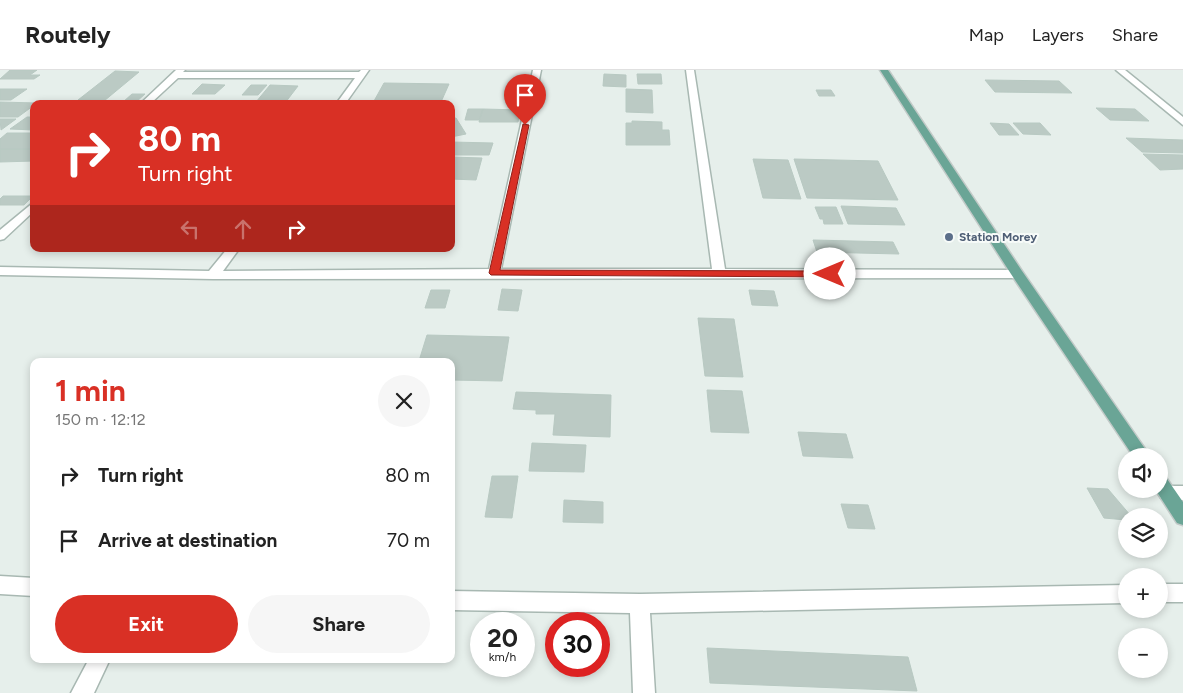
<!DOCTYPE html>
<html lang="en">
<head>
<meta charset="utf-8">
<style>
  :root { --surface:#fff; --page:#f6f6f6; --text:#222; --muted:#767676; --line:#e0e0e0; --accent:#d93025 }
  body { margin:0; font-family:Figtree,sans-serif; background:var(--page); color:var(--text); height:100vh; display:flex; flex-direction:column; font-size:19px; white-space:nowrap }
  * { box-sizing:border-box; margin:0 }
  p { font-size:16px; color:var(--muted) }
  .icon { flex:none; width:28px; height:28px; fill:none; stroke:currentColor; stroke-width:2; stroke-linecap:round; stroke-linejoin:round }
  .map { position:relative; flex:1; overflow:hidden }
  .drawer { position:absolute; left:30px; top:288px; width:425px; height:305px; display:flex; flex-direction:column; background:var(--surface); border-radius:10px; box-shadow:0 2px 8px #0003 }
  .drawer>* { flex:none }
  .top-card { position:absolute; left:30px; top:30px; width:425px; height:152px; border-radius:10px; box-shadow:0 2px 8px #0003; background:#d93025; color:#fff; overflow:hidden }
  .fabs { position:absolute; left:1118px; top:378px; display:grid; gap:10px }
  .fabs a { display:grid; place-items:center; width:50px; height:50px; border-radius:50%; background:var(--surface); box-shadow:0 2px 8px #0003; font-size:25px }
  .speed { position:absolute; left:470px; top:542px; display:flex; gap:10px; font-size:25px; font-weight:700; text-align:center }
  .speed>* { display:grid; place-content:center; width:65px; height:65px; border-radius:50%; background:var(--surface); box-shadow:0 2px 8px #0003; line-height:1 }
  .speed small { font-size:12px; font-weight:400 }
  .speed .limit { border:8px solid #d22; background:#fff; color:#111 }
  .pin { position:absolute; display:grid; place-items:center; width:42px; height:42px; color:#fff; margin:-51px -21px; border-radius:50% 50% 50% 0; rotate:-45deg; box-shadow:0 0 5px #0007 }
  .pin .icon { rotate:45deg }
  .me { position:absolute; width:55px; margin:-28px; rotate:270deg; stroke-linejoin:round; filter:drop-shadow(0 0 4px #0008) }
  .turn { display:flex; align-items:center; gap:18px; height:105px; padding:0 25px; font-size:22px }
  .turn .icon { width:65px; height:65px; stroke-width:2.5 }
  .turn b { display:block; font-size:35px; line-height:42px }
  .lanes { display:flex; align-items:center; height:48px; padding:0 25px; background:#0003; justify-content:center; gap:25px; direction:ltr }
  .lanes .off { opacity:.35 }
  .round { display:grid; place-items:center; flex:none; width:52px; height:52px; border-radius:26px; background:var(--page) }
  .summary { display:flex; align-items:center; justify-content:space-between; height:85px; padding:0 25px }
  h1 { font-size:30px; font-weight:700; line-height:38px; color:var(--accent) }
  .action { display:flex; gap:10px; margin-top:auto; padding:10px 25px }
  .action a { flex:1; height:58px; border-radius:30px; background:var(--accent); color:#fff; font-size:20px; font-weight:700; line-height:58px; text-align:center }
  .action a+a { background:var(--page); color:var(--text) }
  ul { padding:0; list-style:none }
  li { display:flex; align-items:center; gap:15px; height:65px; padding:0 25px }
  li div { flex:1 }
  li b { display:block; font-size:19px }
  li em { font-style:normal }
  header { display:flex; align-items:center; gap:30px; box-sizing:border-box; height:70px; padding:0 25px; background:var(--surface); border-bottom:1px solid var(--line) }
  header strong { font-size:24px }
  nav { display:flex; gap:28px; margin-inline-start:auto; font-size:18px }
  .map>svg:first-child { display:block }
</style>
</head>
<body>
<header>
<strong>Routely</strong>
<nav><a>Map</a><a>Layers</a><a>Share</a></nav>
</header>
<div class="map">
<svg width="1183" height="623" viewBox="0 0 1183 623">
  <rect width="100%" height="100%" fill="#e6efeb"/>
  <path fill="#bbcac4" stroke="#b8c9c2" d="M10 0H37L30 5H40L34 9H0Z
    M115 1 139 2 104 31 78 30Z
    M604 4 626 5V17L603 16Z
    M637 4H661L662 14H638Z
    M985 10 1059 11 1072 23 995 22Z
    M384 13 449 14 441 32 374 31Z
    M202 14 225 15 215 24H192Z
    M251 15H267L258 25H242Z
    M270 15 298 16 285 33 256 32Z
    M0 19H27L11 30H0Z
    M626 19 652 20 653 43 626 42Z
    M816 20H831L835 26H819Z
    M132 24H145L136 32H123Z
    M0 32 37 33 18 47H0Z
    M45 32 90 33 43 34Z
    M1096 38 1135 39 1149 51 1110 50Z
    M468 39H483L479 50H465Z
    M483 39 520 40 518 52H479Z
    M27 47H34V60L10 59Z
    M456 48 466 64 451 67V49Z
    M0 49H16L1 60Z
    M632 51 662 52V60H669L670 75H626V53H632Z
    M990 53 1009 54 1019 65H999Z
    M1013 53H1040L1051 65 1023 64Z
    M7 63H34V79H0V69Z
    M1126 68 1183 70V83L1142 82Z
    M451 72 493 73 489 85H451Z
    M0 79H34V91L0 92Z
    M1143 84 1183 85V99L1160 100Z
    M451 87 482 88 476 110 451 109Z
    M753 89 788 90 801 129 763 128Z
    M794 89 878 91 898 130 807 128Z
    M3 126H33L24 135H0V129Z
    M841 136 896 138 905 155 848 154Z
    M815 137H836L843 154H824L823 149H820Z
    M813 170 893 172 899 184 817 182Z
    M502 219 522 220 518 241 498 240Z
    M431 220H450L445 238H425Z
    M749 220 774 221 778 236 752 235Z
    M698 248 734 249 743 307 705 306Z
    M427 265 509 267 502 311 451 310V291H419Z
    M707 320 742 321 749 363 711 362Z
    M516 322 611 325 610 367 553 365 555 344H536V340L513 339Z
    M798 362 846 364 853 388 803 386Z
    M532 373 586 375 584 402 529 401Z
    M492 406H518L512 448 485 447Z
    M1087 418 1108 419 1131 446H1126V450L1104 448Z
    M564 430 603 432V453L563 452Z
    M841 434 868 435 875 459 848 458Z
    M707 578 908 587 917 621 710 613Z"/>
  <g fill="none" stroke-linecap="round" stroke-linejoin="round">
    <g stroke="#a8b8b2" stroke-width="3">
      <path id="minor" d="M176 0H185L183 2H359L361 0H369L345 34H336L355 8H178L150 34H140Z
        M533 0H541L501 199H712L686 0H694L725 199 1017 200 1023 204 1017 208 213 209 0 205V197L209 201 227 179H239L223 201 489 199Z
        M1116 0H1125L1183 47V55Z
        M34 132V141L4 169 0 170V160Z
        M1167 416H1183V430L1161 428 1158 423 1161 418Z
        M0 506 34 508V526L0 524Z
        M1159 514H1183V532H1159Z
        M1126 515V533L650 543 655 623H633L630 543 451 540V521L640 524Z
        M89 589H110L94 623H71Z"/>
    </g>
    <g stroke="#c2cac8" stroke-width="3">
      <path id="major" d="M880 0H888L1022 201 1150 386H1133L1011 204Z
        M1159 404 1165 406 1183 432V455L1177 453 1155 419H1159Z"/>
    </g>
    <use href="#minor" fill="#fff" fill-rule="evenodd"/>
    <use href="#major" fill="#6aa596" fill-rule="evenodd"/>
  </g>
  <path fill="#d93025" stroke="#8d1f18" d="M523 54 529 55 500 200 830 201 834 204 830 207 491 205 489 203Z"/>
  <circle fill="#5c6f8a" stroke="#f7fbf9" stroke-width="2" cx="949" cy="167" r="5"/>
  <g text-anchor="middle" stroke-width="4" stroke-linejoin="round" paint-order="stroke">
    <g font-size="12" font-weight="bold" fill="#4e5e75" stroke="#f7fbf9" text-anchor="start">
      <text x="959" y="171">Station Morey</text>
    </g>
  </g>
</svg>
<div class="fabs">
<a><svg class="icon" aria-label="sound" viewBox="0 0 24 24"><path d="M4 9h4l5-4v14l-5-4H4zM17 9q2 3 0 6"/></svg></a>
<a><svg class="icon" aria-label="layers" viewBox="0 0 24 24"><path d="M12 4l9 5-9 5-9-5zM3 14l9 5 9-5"/></svg></a>
<a>+</a>
<a>−</a>
</div>
<div class="speed"><div>20<small>km/h</small></div><div class="limit">30</div></div>
<div class="pin" style="left:525px;top:55px;background:#d93025"><svg class="icon" aria-label="arrive" viewBox="0 0 24 24"><path d="M6 21V4h12l-3 4 3 4H6"/></svg></div>
<svg class="me" style="left:830px;top:204px" viewBox="-20 -20 40 40"><circle r="19" fill="#fff"/><path d="M0-13L10 11 0 6-10 11z" fill="#d93025"/></svg>
<div class="top-card">
<div class="turn"><svg class="icon" aria-label="right" viewBox="0 0 24 24"><path d="M7 20v-9h11M14 6l5 5-5 5"/></svg><div><b>80 m</b>Turn right</div></div>
<div class="lanes"><svg class="icon off" aria-label="left" viewBox="0 0 24 24"><path d="M17 20v-9H6M10 6l-5 5 5 5"/></svg><svg class="icon off" aria-label="ahead" viewBox="0 0 24 24"><path d="M12 20V5M6 11l6-6 6 6"/></svg><svg class="icon" aria-label="right" viewBox="0 0 24 24"><path d="M7 20v-9h11M14 6l5 5-5 5"/></svg></div>
</div>
<section class="drawer">
<div class="summary"><div><h1>1 min</h1><p>150 m · 12:12</p></div><a class="round"><svg class="icon" aria-label="close" viewBox="0 0 24 24"><path d="M6 6l12 12M18 6L6 18"/></svg></a></div>
<ul>
<li><svg class="icon" aria-label="right" viewBox="0 0 24 24"><path d="M7 20v-9h11M14 6l5 5-5 5"/></svg><div><b>Turn right</b></div><em>80 m</em></li>
<li><svg class="icon" aria-label="arrive" viewBox="0 0 24 24"><path d="M6 21V4h12l-3 4 3 4H6"/></svg><div><b>Arrive at destination</b></div><em>70 m</em></li>
</ul>
<div class="action"><a>Exit</a><a>Share</a></div>
</section>
</div>
</body>
</html>
